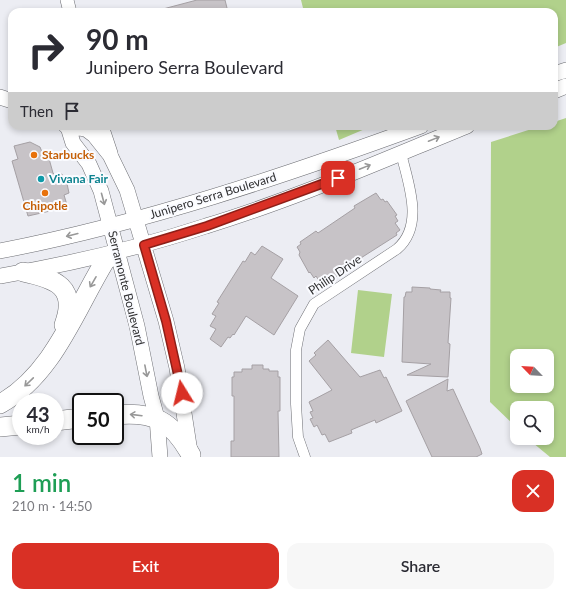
<!DOCTYPE html>
<html lang="en">
<head>
<meta charset="utf-8">
<style>
  :root { --surface:#fff; --page:#f7f7f7; --text:#2b2b33; --muted:#7c7c81; --accent:#d93025 }
  body { margin:0; font-family:Lato,sans-serif; background:var(--page); color:var(--text); height:100vh; display:flex; flex-direction:column; font-size:15px; white-space:nowrap }
  * { box-sizing:border-box; margin:0 }
  p { font-size:13px; color:var(--muted) }
  .icon { flex:none; width:22px; height:22px; fill:none; stroke:currentColor; stroke-width:2; stroke-linecap:round; stroke-linejoin:round }
  .map { position:relative; height:457px; overflow:hidden }
  .sheet { display:flex; flex-direction:column; background:var(--surface); flex:1 }
  .sheet>* { flex:none }
  .hud { position:absolute; left:8px; top:8px; width:550px; height:122px; border-radius:12px; box-shadow:0 2px 6px #0003; background:#fff; color:var(--text); overflow:hidden }
  .needle { width:26px; rotate:295deg }
  .fabs { position:absolute; left:510px; top:349px; display:grid; gap:8px }
  .fabs a { display:grid; place-items:center; width:44px; height:44px; border-radius:8px; background:var(--surface); box-shadow:0 2px 6px #0003; font-size:20px }
  .speed { position:absolute; left:12px; top:393px; display:flex; gap:8px; font-size:20px; font-weight:700; text-align:center }
  .speed>* { display:grid; place-content:center; width:52px; height:52px; border-radius:50%; background:var(--surface); box-shadow:0 2px 6px #0003; line-height:1 }
  .speed small { font-size:10px; font-weight:400 }
  .speed .limit { border:2px solid #111; border-radius:6px; background:#fff; color:#111 }
  .pin { position:absolute; display:grid; place-items:center; width:34px; height:34px; color:#fff; margin:-17px; border-radius:8px; box-shadow:0 2px 6px #0006 }
  .me { position:absolute; width:44px; margin:-22px; rotate:351deg; stroke-linejoin:round; filter:drop-shadow(0 0 3px #0008) }
  .turn { display:flex; align-items:center; gap:14px; height:84px; padding:0 12px; font-size:18px }
  .turn .icon { width:52px; height:52px; stroke-width:2.5 }
  .turn b { display:block; font-size:28px; line-height:34px }
  .then { display:flex; align-items:center; height:38px; padding:0 12px; background:#0003; gap:8px; font-size:15px }
  .round { display:grid; place-items:center; flex:none; width:42px; height:42px; border-radius:12px; background:var(--page) }
  .summary { display:flex; align-items:center; justify-content:space-between; height:68px; padding:0 12px }
  h1 { font-size:24px; font-weight:600; line-height:30px; color:#1e9e55 }
  .action { display:flex; gap:8px; margin-top:auto; padding:8px 12px }
  .action a { flex:1; height:46px; border-radius:12px; background:var(--accent); color:#fff; font-size:16px; font-weight:600; line-height:46px; text-align:center }
  .action a+a { background:var(--page); color:var(--text) }
  .map>svg:first-child { display:block }
</style>
</head>
<body>
<div class="map">
<svg width="566" height="457" viewBox="0 0 566 457">
  <rect width="100%" height="100%" fill="#ecedf3"/>
  <path fill="#b1d18b" fill-rule="evenodd" d="M301 0H566V43L554 48V12H304Z
    M566 118V457H550L527 438H547V408H517V428L490 402 491 142 541 126H554V122ZM517 356H547V386H517Z
    M335 126H372L339 140Z
    M358 290 392 294 384 357 351 353Z"/>
  <path fill="#c7c3c7" stroke="#a5a0a4" d="M197 0H225L228 12H164L163 9Z
    M30 142 40 147 44 157 48 155 53 173 56 176 62 174 63 180 66 179 69 193 64 195 67 205 59 208V209L28 216 12 161 18 159 14 146Z
    M376 193 381 200 383 199 385 202 387 201 397 215 395 216 398 221 395 223 400 230 396 233 397 235 342 270 343 272 327 282 326 281 321 284 316 276 314 278 310 272 309 273 299 255 300 252 297 247 301 244 300 242 316 231 318 233 355 208 354 206Z
    M262 246 283 259 271 278 298 296 274 335 246 316 234 335 233 334 230 338 228 337 221 347 210 339 216 329 210 326 216 316 212 314 219 303 217 302 243 261 245 262 251 252 255 255Z
    M412 287 430 288V289L441 290 440 292H450V298H451L448 343 450 344 448 377 407 375 431 364 402 362 404 297H405L406 292H412Z
    M328 340 360 377 380 370 384 378 386 377 402 411 376 423 375 420 351 430 352 433 329 442 325 434 322 435 317 425 314 427 310 419 313 418 310 412 313 411 309 402 332 390 309 361 316 355 314 353Z
    M252 365H263V369H269V371H278V377H280V411H278L279 457H231V441H234V396H232V377H234V372H242V369H252Z
    M448 379 447 391 453 389 480 448 482 454 476 457H432L406 401Z"/>
  <g fill="none" stroke-linecap="round" stroke-linejoin="round">
    <g stroke="#6d6e73" stroke-width="11">
      <path id="minor" d="M305 457 298 437 296 404V350L300 329 314 304 397 249C425 225 408 183 401 153"/>
    </g>
    <g stroke="#6d6e73" stroke-width="14">
      <path id="tertiary" d="M67 0 70 12
        M102 126 111 153"/>
    </g>
    <g stroke="#6d6e73" stroke-width="16">
      <path id="secondary" d="M554 74 566 70
        M554 91 566 86
        M0 97 12 101
        M66 126 86 129 94 135 110 155 127 190 166 321 177 368 190 452
        M68 127 73 143 89 164 101 191 137 326 151 396 157 418 160 457
        M0 251C144 223 284 176 421 126
        M0 276C70 264 139 248 206 226 295 199 381 161 467 126"/>
    </g>
    <g stroke="#6d6e73" stroke-width="20">
      <path id="motorway" d="M23 272C56 279 78 287 64 325
        M0 404C53 375 75 310 105 261L117 252
        M115 415C154 411 172 421 191 455
        M55 421 81 418
        M0 427 21 425"/>
    </g>
    <use href="#minor" stroke="#fff" stroke-width="10"/>
    <use href="#tertiary" stroke="#fff" stroke-width="13"/>
    <use href="#secondary" stroke="#fff" stroke-width="15"/>
    <use href="#motorway" stroke="#fff" stroke-width="19"/>
  </g>
  <defs><path id="oneway-shaft" d="M-6 0H5M1.5-3L5.5 0L1.5 3" fill="none" stroke-width="1.6" stroke-linecap="round" stroke-linejoin="round"/></defs>
  <g stroke="#989898">
    <use href="#oneway-shaft" transform="translate(434 139) rotate(-22)"/>
    <use href="#oneway-shaft" transform="translate(365 167) rotate(-22)"/>
    <use href="#oneway-shaft" transform="translate(103 199) rotate(75)"/>
    <use href="#oneway-shaft" transform="translate(72 235) rotate(166)"/>
    <use href="#oneway-shaft" transform="translate(93 282) rotate(120)"/>
    <use href="#oneway-shaft" transform="translate(146 371) rotate(79)"/>
    <use href="#oneway-shaft" transform="translate(29 382) rotate(136)"/>
    <use href="#oneway-shaft" transform="translate(136 415) rotate(-173)"/>
  </g>
  <g fill="none" stroke-linecap="round" stroke-linejoin="round">
    <g stroke="#8d1f18" stroke-width="10">
      <path id="route" d="M182 393 166 321 144 245 207 226 338 178"/>
    </g>
    <use href="#route" stroke="#d93025" stroke-width="7"/>
  </g>
  <g fill="#e8710a" stroke="#fafbff" stroke-width="1.5">
    <circle cx="34" cy="155" r="4"/>
    <circle cx="45" cy="193" r="4"/>
  </g>
  <circle fill="#0f9aa8" stroke="#fafbff" stroke-width="1.5" cx="41" cy="179" r="4"/>
  <g text-anchor="middle" stroke-width="4" stroke-linejoin="round" paint-order="stroke">
    <g font-size="12" font-weight="bold" fill="#c56008" stroke="#fafbff" text-anchor="start">
      <text x="42" y="159">Starbucks</text>
      <text x="45" y="210" text-anchor="middle">Chipotle</text>
    </g>
    <g font-size="12" font-weight="bold" fill="#0d838f" stroke="#fafbff" text-anchor="start">
      <text x="49" y="183">Vivana Fair</text>
    </g>
    <g font-size="12" fill="#303032" stroke="#fafbff">
      <text transform="translate(213 196) rotate(-17)" y="4">Junipero Serra Boulevard</text>
      <text transform="translate(335 275) rotate(-34)" y="4">Philip Drive</text>
      <text transform="translate(126 288) rotate(76)" y="4">Serramonte Boulevard</text>
    </g>
  </g>
</svg>
<div class="fabs">
<a><svg class="needle" viewBox="-14 -14 28 28"><path d="M0-13l5 13h-10z" fill="#e53935"/><path d="M0 13l5-13h-10z" fill="#7c7c81"/></svg></a>
<a><svg class="icon" aria-label="search" viewBox="0 0 24 24"><circle cx="10" cy="10" r="6"/><path d="M15 15l6 6"/></svg></a>
</div>
<div class="speed"><div>43<small>km/h</small></div><div class="limit">50</div></div>
<div class="pin" style="left:338px;top:178px;background:#d93025"><svg class="icon" aria-label="arrive" viewBox="0 0 24 24"><path d="M6 21V4h12l-3 4 3 4H6"/></svg></div>
<svg class="me" style="left:182px;top:393px" viewBox="-20 -20 40 40"><circle r="19" fill="#fff"/><path d="M0-13L10 11 0 6-10 11z" fill="#d93025"/></svg>
<div class="hud">
<div class="turn"><svg class="icon" aria-label="right" viewBox="0 0 24 24"><path d="M7 20v-9h11M14 6l5 5-5 5"/></svg><div><b>90 m</b>Junipero Serra Boulevard</div></div>
<div class="then">Then<svg class="icon" aria-label="arrive" viewBox="0 0 24 24"><path d="M6 21V4h12l-3 4 3 4H6"/></svg></div>
</div>
</div>
<section class="sheet">
<div class="summary"><div><h1>1 min</h1><p>210 m · 14:50</p></div><a class="round" style="background:#d93025;color:#fff"><svg class="icon" aria-label="close" viewBox="0 0 24 24"><path d="M6 6l12 12M18 6L6 18"/></svg></a></div>
<div class="action"><a>Exit</a><a>Share</a></div>
</section>
</body>
</html>
